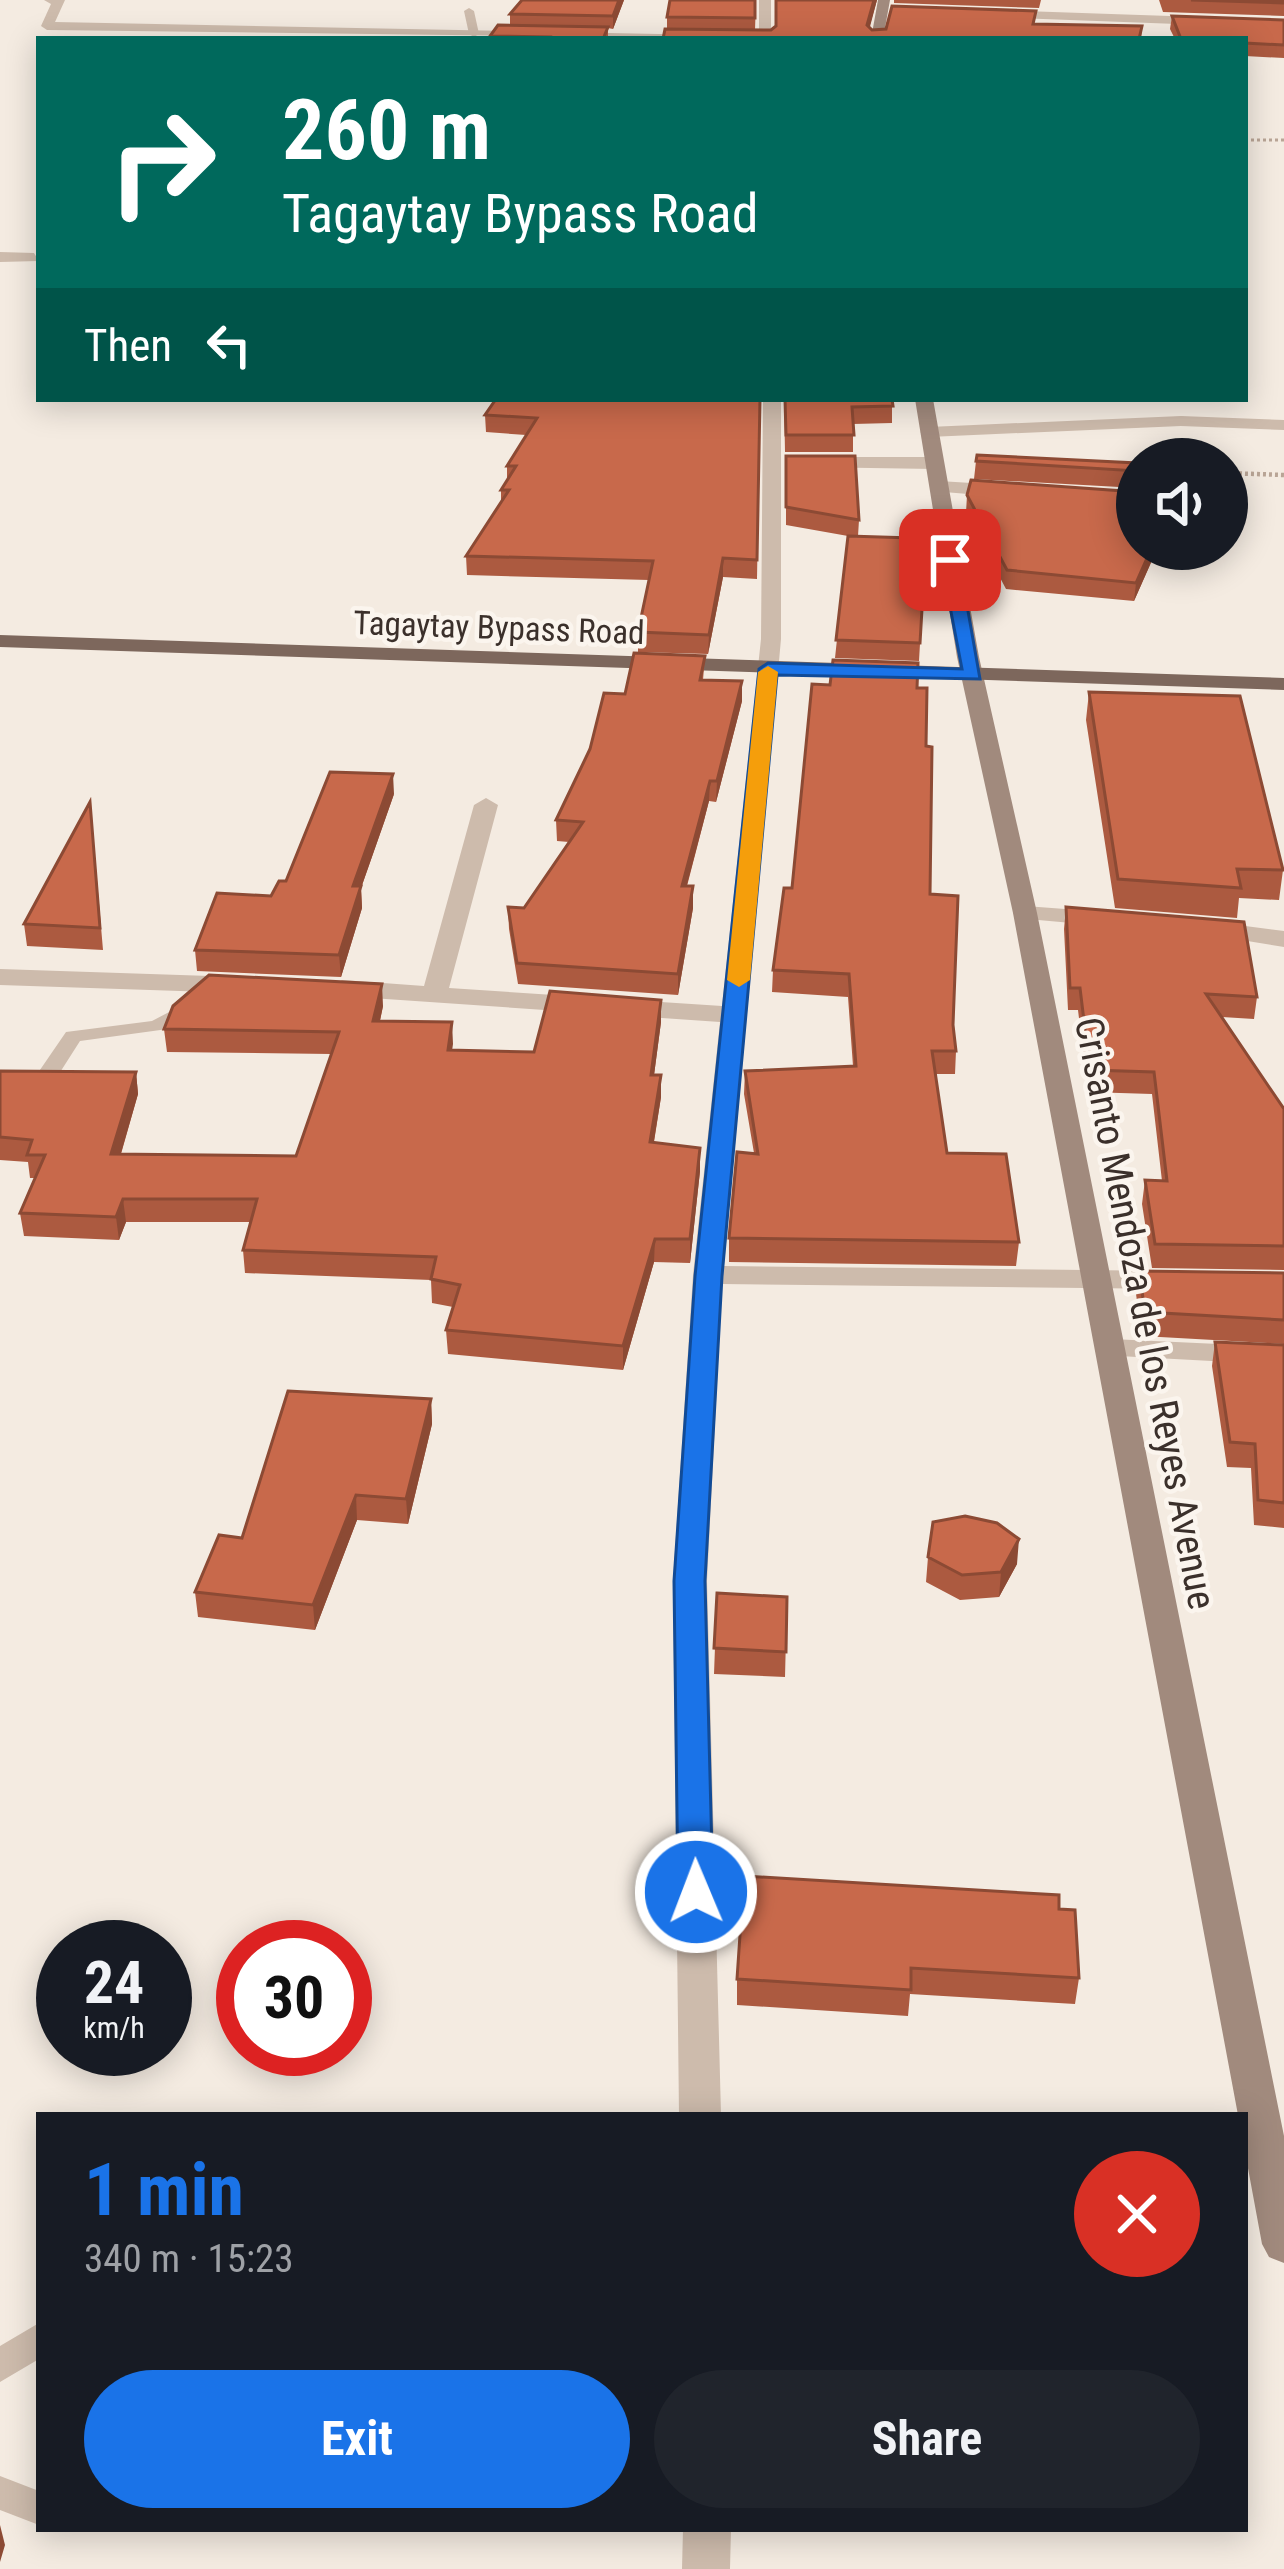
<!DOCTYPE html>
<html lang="en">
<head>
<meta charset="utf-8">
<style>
  :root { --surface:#171b24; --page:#20242c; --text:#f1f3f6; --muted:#9ea1a6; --accent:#1a73e8 }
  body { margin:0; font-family:"Roboto Condensed",sans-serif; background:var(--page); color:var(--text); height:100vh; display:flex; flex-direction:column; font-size:45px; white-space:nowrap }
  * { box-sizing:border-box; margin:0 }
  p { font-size:39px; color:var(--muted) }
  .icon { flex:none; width:66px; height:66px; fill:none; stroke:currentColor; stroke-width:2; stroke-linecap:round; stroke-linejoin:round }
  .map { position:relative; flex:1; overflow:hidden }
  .drawer { position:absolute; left:36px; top:2112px; width:1212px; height:420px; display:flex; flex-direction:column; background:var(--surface); border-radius:0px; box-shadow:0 6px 30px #0003 }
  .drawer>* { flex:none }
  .top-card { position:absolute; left:36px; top:36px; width:1212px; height:366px; border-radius:0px; box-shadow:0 6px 30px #0003; background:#00695c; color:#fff; overflow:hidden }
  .fabs { position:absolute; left:1116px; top:438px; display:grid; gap:24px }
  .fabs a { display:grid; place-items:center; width:132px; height:132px; border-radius:50%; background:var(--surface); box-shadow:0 6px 30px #0003; font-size:60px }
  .speed { position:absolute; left:36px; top:1920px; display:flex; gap:24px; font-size:60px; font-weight:700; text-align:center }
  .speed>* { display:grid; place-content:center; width:156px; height:156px; border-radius:50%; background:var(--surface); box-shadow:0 6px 30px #0003; line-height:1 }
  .speed small { font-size:30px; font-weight:400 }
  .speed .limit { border:18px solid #d22; background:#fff; color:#111 }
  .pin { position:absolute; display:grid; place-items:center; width:102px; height:102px; color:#fff; margin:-51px; border-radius:24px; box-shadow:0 6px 18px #0006 }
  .me { position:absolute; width:132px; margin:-66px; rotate:359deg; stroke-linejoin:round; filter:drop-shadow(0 0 9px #0008) }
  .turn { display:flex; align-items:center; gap:42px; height:252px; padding:0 48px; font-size:54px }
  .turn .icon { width:156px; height:156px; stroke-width:2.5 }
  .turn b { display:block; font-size:84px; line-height:102px }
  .then { display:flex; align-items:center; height:114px; padding:0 48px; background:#0003; gap:24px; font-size:45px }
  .round { display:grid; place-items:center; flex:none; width:126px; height:126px; border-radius:63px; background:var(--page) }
  .overview { display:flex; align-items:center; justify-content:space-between; height:204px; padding:0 48px }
  h1 { font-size:72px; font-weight:700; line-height:90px; color:var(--accent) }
  .cta { display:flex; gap:24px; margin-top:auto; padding:24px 48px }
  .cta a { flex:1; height:138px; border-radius:72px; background:var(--accent); color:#fff; font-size:48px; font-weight:700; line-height:138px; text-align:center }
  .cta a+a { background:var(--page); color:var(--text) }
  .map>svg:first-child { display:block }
</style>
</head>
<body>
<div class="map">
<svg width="1284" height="2569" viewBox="0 0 1284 2569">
  <rect width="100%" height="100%" fill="#f4ebe1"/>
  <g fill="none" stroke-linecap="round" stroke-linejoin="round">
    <path stroke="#b9a596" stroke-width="3" stroke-dasharray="3 3" stroke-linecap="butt" d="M1245 140H1284"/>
    <path stroke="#b9a596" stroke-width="4.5" stroke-dasharray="3 3" stroke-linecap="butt" d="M1227 473 1284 475"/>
    <path fill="#cdbbac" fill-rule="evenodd" d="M469 8 474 11 479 34 474 37 469 34 464 11Z
      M192 1000 202 1006 175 1028 80 1041 50 1088H34L31 1083 66 1032 152 1021Z
      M39 2323V2359L0 2382V2346Z
      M0 2476 39 2491V2525L0 2510Z"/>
    <path fill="#cdbbac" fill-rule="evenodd" d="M44 0H65L55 22 759 36V0H771V39L47 30 41 26 51 4Z
      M996 10 1284 20V28L992 17Z
      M0 252 34 253 39 261 0 262Z
      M763 399H781V639L724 1266 1176 1271 1191 1280 1176 1289 722 1284 707 1581 721 2115H679L673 1581 693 1275 720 1022 342 996 329 988 342 980 424 986 474 805 486 798 498 805 449 988 722 1006 761 639Z
      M1181 416 1284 420V430L1181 426 929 437 920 432 929 427Z
      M814 457H934L943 463 934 469 807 467V459Z
      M939 481 1004 485 1013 491 1004 497 932 491 930 487Z
      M1025 906 1105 912 1117 919 1105 926 1016 918 1013 913 1016 908Z
      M1207 921 1284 931V947L1198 933 1195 928Z
      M0 969 240 977 253 985 240 993 0 985Z
      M1111 1339 1284 1347V1365L1100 1355 1096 1348 1100 1341Z
      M683 2529H731L730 2569H682Z"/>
    <path fill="#a18a7d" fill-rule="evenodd" d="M878 0H890L883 39H871Z
      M915 399H933L979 657 1037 913 1284 2136V2263L1269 2257 1262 2244 1245 2152V2115H1238L1013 913 957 657Z"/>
    <path fill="#7d675c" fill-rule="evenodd" d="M0 635 1284 678V690L0 647Z"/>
  </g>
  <path fill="#ac5a40" d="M522 0H624L613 29 608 28V39H490V36L510 25V14Z
    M756 0 755 30H771L776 26V0H877L869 28 872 30 1035 24 1142 26 1141 39H663L667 29V17Z
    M894 0H1041L1039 8 894 3Z
    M1159 0H1284V16L1163 12Z
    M1172 16 1284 20V58L1245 56V39H1175L1170 29Z
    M760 399 757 579 723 577 708 654 638 652V632L649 580 467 575 466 556 501 502V490L507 480V466L526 435 486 432 485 415Z
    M784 399H892V423L853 424V452H785Z
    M786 456 859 520 858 536 922 609 919 661 835 658 848 536 786 525Z
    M976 461 1137 463V488L974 479Z
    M967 495 1137 549H1195L1190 562 1153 558 1134 601 1006 589 966 513Z
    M705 656 703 680 742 701 716 802 709 801 687 886H693V908L678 995 518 984 509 929 508 907 524 908 569 842 557 841 556 820 590 749 625 694Z
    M917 688 926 746 930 894 956 1051 955 1074H935L947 1153 1019 1242 1016 1266 729 1262V1238L754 1153 744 1094 745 1071 853 1066 848 997 772 992 773 970 792 888Z
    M1089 692 1283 870 1279 900 1239 898 1237 918 1115 908 1086 720Z
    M394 794 361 888 362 908 341 977 197 971 195 950 271 896 286 881Z
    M92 822 103 950 27 946 24 924Z
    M1066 907 1257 997 1254 1019 1222 1017 1284 1109V1270L1152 1268 1142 1204 1145 1180 1162 1181 1152 1094 1088 1092 1078 1010H1068L1064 929Z
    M661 1000V1022L654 1075 661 1097 654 1142 700 1171 690 1263 654 1262 623 1370 448 1354 446 1330 453 1307 432 1303 431 1280 245 1273 243 1250 251 1222H126L119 1240 24 1236 20 1213 35 1178H30L28 1162 0 1160V1071L136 1072 138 1094 121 1154 296 1156 331 1054 167 1052 164 1029 383 1006 380 1021 452 1022V1050L534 1052Z
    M1139 1271 1284 1273V1344L1142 1336 1136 1294Z
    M1215 1342 1284 1345V1528L1254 1525 1251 1468 1227 1467 1212 1366Z
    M431 1399 432 1424 408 1524 357 1520 315 1630 198 1617 195 1592 242 1538Z
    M928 1557 1017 1564 999 1597 960 1600 926 1582Z
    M717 1593 787 1597 785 1677 714 1674Z
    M1059 1909 1079 1978 1075 2004 910 1994 908 2016 737 2005V1979Z"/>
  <path fill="#8c4a34" d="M619 0H624L613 29V16Z
    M874 0H877L867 38V25Z
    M1151 549H1154L1153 558 1134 601 1136 583Z
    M723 558V577L708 654 709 635Z
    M742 681V701L716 802 717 781Z
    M393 774 394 794 361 888 362 908 341 977 339 955 353 886Z
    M710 781 709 801 681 907 682 886Z
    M693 886V908L678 995V974Z
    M382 984 383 1006 375 1043 373 1021Z
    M661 1000V1022L651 1098V1075Z
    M452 1022 453 1044 449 1072 448 1050Z
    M136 1072 138 1094 114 1177 111 1154Z
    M661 1075V1097L650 1165V1142Z
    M700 1148V1171L690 1263V1239Z
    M123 1199 126 1222 119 1240 116 1217Z
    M655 1239 654 1262 623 1370V1346Z
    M431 1399 432 1424 408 1524 406 1499Z
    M356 1495 357 1520 315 1630 313 1605Z
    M1019 1539 1017 1564 999 1597 1001 1572Z
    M0 2525 5 2545 0 2562Z"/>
  <path fill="#c8694b" stroke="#8c4a34" stroke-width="3" d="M522 0H619L613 16 510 14Z
    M670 0H755V18L667 17Z
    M776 0H874L867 25 872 30 886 29 892 6 1036 11 1033 24 1142 26 1139 39H663L665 29 771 30 776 26Z
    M1191 0H1284V3Z
    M1172 16 1284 20V45L1245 43V39H1181Z
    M498 25 608 27 603 39H549L550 37 490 36Z
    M496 399H760L757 560 723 558 709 635 638 632 653 561 466 556 509 490H501L516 466H507L537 418 485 415Z
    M785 399H892L893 406 852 407 854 435H786Z
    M977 455 1137 463V471L976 461Z
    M786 456H855L859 520 786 507Z
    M971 480 1137 492V549H1151L1136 583 1007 570 967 495Z
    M848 536 912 538 922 609 920 643 836 640Z
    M634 653 705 656 700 680 742 681 717 781H710L682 886H693L678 974 517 963 508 907 524 908 583 822 556 820 590 749 604 693 625 694Z
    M833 660 918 663 917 688H927L926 746 932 747 930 894 958 896 953 1025 956 1051H932L947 1153 1006 1154 1019 1242 729 1238 737 1152 758 1154 745 1071 856 1066 849 974 773 970 784 888H792L812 684 830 685Z
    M1089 692 1240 696 1283 870 1237 869 1241 888 1118 879Z
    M330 772 393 774 353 886H361L339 955 195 950 217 893 271 896 279 881H286Z
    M90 802 100 928 24 924Z
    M1066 907 1244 922 1257 997 1206 994 1284 1109V1246L1155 1244 1145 1180 1167 1181 1154 1072 1090 1070 1080 988H1070Z
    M209 975 382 984 373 1021 452 1022 448 1050 534 1052 550 991 661 1000 651 1075H661L650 1142 700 1148 690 1239H655L623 1346 446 1330 460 1285 431 1279 436 1257 243 1250 257 1199H123L116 1217 20 1213 45 1155H27L32 1140 0 1137V1071L136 1072 111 1154 296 1156 339 1032 164 1029 173 1006Z
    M1139 1271 1284 1273V1320L1145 1312Z
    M1215 1342 1284 1345V1503L1258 1500 1255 1444 1230 1442Z
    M288 1391 431 1399 406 1499 356 1495 313 1605 195 1592 219 1535 242 1538Z
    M965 1516 997 1523 1019 1539 1001 1572 962 1575 928 1557 933 1522Z
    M717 1593 787 1597 786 1652 714 1648Z
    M744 1876 1059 1895V1909L1075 1910 1079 1978 911 1968V1990L737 1979Z"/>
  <path fill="#1a73e8" stroke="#114b97" stroke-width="3" d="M950 554 959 560 980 679 777 675 722 1276 705 1581 713 1892 708 1902 696 1906 683 1902 678 1892 674 1581 695 1276 759 669 768 663 962 669 941 560Z"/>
  <path fill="#f59e0b" d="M768 666 778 672 750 980 739 987 727 980 758 672Z"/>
  <g text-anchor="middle" stroke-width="9" stroke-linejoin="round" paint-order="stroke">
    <g font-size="33" fill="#3b302b" stroke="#fbf5ee">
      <text transform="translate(499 627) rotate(2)" y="12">Tagaytay Bypass Road</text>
    </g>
    <g font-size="39" fill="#3b302b" stroke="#fbf5ee">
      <text transform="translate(1146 1313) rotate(79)" y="14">Crisanto Mendoza de los Reyes Avenue</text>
    </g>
  </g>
</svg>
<div class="fabs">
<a><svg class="icon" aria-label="sound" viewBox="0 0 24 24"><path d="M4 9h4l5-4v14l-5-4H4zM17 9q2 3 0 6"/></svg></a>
</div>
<div class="speed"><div>24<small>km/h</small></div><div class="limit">30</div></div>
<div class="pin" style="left:950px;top:560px;background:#d93025"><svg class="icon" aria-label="arrive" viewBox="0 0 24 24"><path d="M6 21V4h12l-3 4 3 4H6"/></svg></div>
<svg class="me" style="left:696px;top:1892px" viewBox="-20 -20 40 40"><circle r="17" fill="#1a73e8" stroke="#fff" stroke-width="3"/><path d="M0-11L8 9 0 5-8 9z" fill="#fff"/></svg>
<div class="top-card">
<div class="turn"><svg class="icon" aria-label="right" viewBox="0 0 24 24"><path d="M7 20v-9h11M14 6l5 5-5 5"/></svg><div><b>260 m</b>Tagaytay Bypass Road</div></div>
<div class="then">Then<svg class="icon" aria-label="left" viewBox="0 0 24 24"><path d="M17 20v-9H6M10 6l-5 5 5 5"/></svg></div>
</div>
<section class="drawer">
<div class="overview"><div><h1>1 min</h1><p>340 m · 15:23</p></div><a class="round" style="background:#d93025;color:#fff"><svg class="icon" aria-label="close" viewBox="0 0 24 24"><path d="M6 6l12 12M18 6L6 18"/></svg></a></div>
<div class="cta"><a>Exit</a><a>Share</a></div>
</section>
</div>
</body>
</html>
